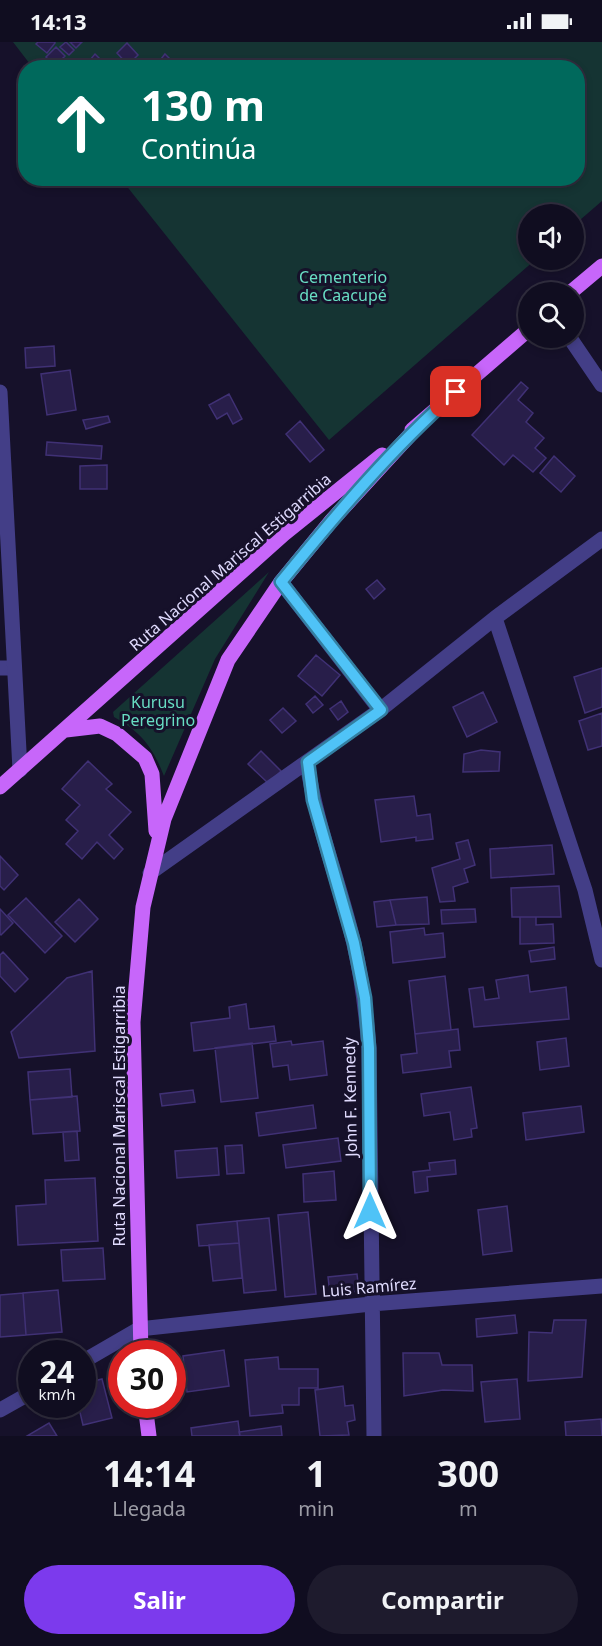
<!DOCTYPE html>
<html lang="es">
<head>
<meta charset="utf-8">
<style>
  :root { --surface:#100d20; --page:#1e1b2d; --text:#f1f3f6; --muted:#9c9ca5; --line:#302d3e; --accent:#7c3aed }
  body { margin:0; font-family:"Noto Sans",sans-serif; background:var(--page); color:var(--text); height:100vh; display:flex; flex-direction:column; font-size:22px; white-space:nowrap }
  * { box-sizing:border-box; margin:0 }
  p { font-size:20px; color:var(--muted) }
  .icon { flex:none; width:33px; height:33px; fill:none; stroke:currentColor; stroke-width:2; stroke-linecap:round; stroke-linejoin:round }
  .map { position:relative; height:1394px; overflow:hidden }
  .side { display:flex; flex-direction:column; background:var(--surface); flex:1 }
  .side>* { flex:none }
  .hud { position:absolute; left:18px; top:18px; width:567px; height:126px; border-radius:24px; box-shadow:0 3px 9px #0003,0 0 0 2px var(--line); background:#00695c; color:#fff; overflow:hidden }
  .fabs { position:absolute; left:518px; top:162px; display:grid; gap:12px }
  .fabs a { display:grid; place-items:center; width:66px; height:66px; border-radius:50%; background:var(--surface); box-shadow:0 3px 9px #0003,0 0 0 2px var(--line); font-size:30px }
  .speed { position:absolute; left:18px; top:1298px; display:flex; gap:12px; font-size:30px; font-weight:700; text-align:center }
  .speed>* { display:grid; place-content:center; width:78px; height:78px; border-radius:50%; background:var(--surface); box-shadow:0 3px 9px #0003,0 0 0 2px var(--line); line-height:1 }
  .speed small { font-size:15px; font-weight:400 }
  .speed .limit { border:9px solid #d22; background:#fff; color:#111 }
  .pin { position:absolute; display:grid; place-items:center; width:51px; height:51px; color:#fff; margin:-26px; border-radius:12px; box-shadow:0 3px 9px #0006 }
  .me { position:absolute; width:66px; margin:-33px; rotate:0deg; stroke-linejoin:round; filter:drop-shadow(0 0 4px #0008) }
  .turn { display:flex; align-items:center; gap:21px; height:126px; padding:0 24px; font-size:27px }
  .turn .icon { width:78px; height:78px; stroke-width:2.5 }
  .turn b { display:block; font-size:42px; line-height:51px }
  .eta { display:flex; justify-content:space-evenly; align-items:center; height:102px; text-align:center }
  .eta b { font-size:36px; font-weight:700; line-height:42px }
  .primary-button { display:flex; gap:12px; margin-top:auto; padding:12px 24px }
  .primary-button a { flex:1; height:69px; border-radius:36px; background:var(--accent); color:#fff; font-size:24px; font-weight:700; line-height:69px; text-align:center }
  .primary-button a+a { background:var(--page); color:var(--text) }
  .status { display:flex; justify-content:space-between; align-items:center; height:42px; padding:0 30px; background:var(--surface); direction:ltr }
  .status svg { height:16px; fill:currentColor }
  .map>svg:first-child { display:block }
</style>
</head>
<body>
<div class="status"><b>14:13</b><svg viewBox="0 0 49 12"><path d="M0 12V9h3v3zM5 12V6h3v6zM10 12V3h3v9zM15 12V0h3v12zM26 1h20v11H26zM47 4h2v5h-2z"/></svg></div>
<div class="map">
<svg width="602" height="1394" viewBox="0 0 602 1394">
  <rect width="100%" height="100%" fill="#16112a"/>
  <path fill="#153433" d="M13 0H602V159L573 184V172H528V218H535L329 398 121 137 578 136V26H33Z
    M269 530 215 617 164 734C152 704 142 691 114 675L113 670Z"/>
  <path fill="#281e4a" stroke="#403175" stroke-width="1.5" d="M38 0H55V1L47 11 36 2Z
    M66 0 74 8 69 13 60 5Z
    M70 0H82L76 6Z
    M127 1 138 13 128 23 117 11Z
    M56 5 65 14 55 24 46 15Z
    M95 12 103 20 98 26 90 18Z
    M165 12 176 23 174 26H154Z
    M54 304 55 324 26 326 25 306Z
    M70 328 76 368 47 373 41 332Z
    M521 340 528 346 518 358 533 371 526 380 544 396 535 406 546 416 533 430 513 413 504 423 472 393Z
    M229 352 242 377 233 382 227 371 217 377 209 363Z
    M108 374 110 380 86 387 83 378Z
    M300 379 324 408 310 420 286 392Z
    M47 400 102 404 101 417 46 413Z
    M554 414 575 434 561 450 540 431Z
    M107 423V447H80V424Z
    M377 538 385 547 374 557 366 547Z
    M316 613 340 633 322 654 298 634Z
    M602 626V665L585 671 574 635Z
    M483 650 497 680 467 695 453 665Z
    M315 654 323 663 313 671 306 662Z
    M341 659 348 670 338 678 330 667Z
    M283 666 296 679 282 691 270 678Z
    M602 671V704L588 708 579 679Z
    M481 708 500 710 499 729 463 730 464 712Z
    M261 709 281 729 269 742 248 722Z
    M88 719 112 742 106 747 131 770 109 793 123 807 114 817 97 800 82 817 66 802 78 789 66 778 80 763 62 747Z
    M414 754 417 774 430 772 433 797 416 799V795L381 800 375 758Z
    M468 798 475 823 464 827 468 840 453 845 455 859 440 860 432 826 460 817 456 801Z
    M552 803 554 832 491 836 490 807Z
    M0 814 18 833 4 848 0 844Z
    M559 844 561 875H512L511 846Z
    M427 855 429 882 396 883 390 858Z
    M26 856 62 894 45 911 8 873Z
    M79 857 98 877 75 900 55 880Z
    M390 858 396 883 377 885 374 860Z
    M0 867 13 881 1 893 0 892Z
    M475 867 476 880 442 882 441 868Z
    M520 875H536V883L553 882 554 901 520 902Z
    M424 886 425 893 443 891 445 915 393 921 390 890Z
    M554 905 555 917 531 920 529 909Z
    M3 910 28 937 15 950 0 934V913Z
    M92 929 95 1009 19 1016 11 990 67 936Z
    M528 933 530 950 566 945 569 977 474 985 469 947 483 945 485 958 499 956 496 938Z
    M445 934 451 988 415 992 409 939Z
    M246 962 249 987 274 984 276 999 194 1009 191 981 230 976 229 965Z
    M458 987 460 1008 449 1009 451 1025 403 1031 401 1013 417 1011 415 992Z
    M566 996 569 1024 540 1028 537 1000Z
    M291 999 292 1003 323 999 327 1033 290 1038 288 1023 273 1025 270 1002Z
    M252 1001 258 1056 221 1060 215 1006Z
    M70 1027 72 1055 30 1058 28 1030Z
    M471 1045 477 1086 471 1087 472 1095 454 1098 450 1070 424 1074 421 1052Z
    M193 1048 195 1060 162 1064 160 1052Z
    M77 1054 80 1089 33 1092 30 1058Z
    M313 1063 316 1086 259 1094 256 1071Z
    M581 1064 584 1090 526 1098 523 1071Z
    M77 1089 79 1118 65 1119 63 1090Z
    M338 1096 341 1119 286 1126 283 1103Z
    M242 1103 244 1131 227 1132 225 1104Z
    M217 1106 219 1133 177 1136 175 1109Z
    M455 1118 456 1132 427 1135 428 1149 415 1151 413 1130 430 1128 429 1121Z
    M334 1129 336 1158 304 1160 303 1132Z
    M95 1136 98 1199 18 1203 16 1164 46 1162 45 1138Z
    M507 1164 512 1209 483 1213 478 1168Z
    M308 1170 316 1252 285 1255 278 1173Z
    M269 1176 276 1248 244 1251 237 1179Z
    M237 1179 239 1201 199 1204 197 1183Z
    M239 1201 242 1236 213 1239 209 1203Z
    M103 1206 105 1237 63 1239 61 1208Z
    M357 1232 359 1249 330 1252 328 1235Z
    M58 1248 62 1290 26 1293 23 1251Z
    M23 1251 26 1293 0 1295V1253Z
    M515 1273 517 1291 477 1295 476 1277Z
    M554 1278H586L582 1335 528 1339 529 1290 552 1291Z
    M224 1308 229 1344 187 1350 183 1314Z
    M403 1311H439L442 1323H472L473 1349 443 1348 404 1354Z
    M278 1315 279 1327H318V1346H299V1363H282L283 1371 250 1374 245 1318Z
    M118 1330 120 1338 112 1340 109 1332Z
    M102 1337 112 1376 83 1383 78 1362H82V1342Z
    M517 1337 520 1377 485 1380 481 1340Z
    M343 1344 345 1364 353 1363 355 1378 347 1380 349 1393 320 1394 315 1348Z
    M601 1377 602 1394H566L565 1380Z
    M238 1379 240 1394H192L191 1386Z
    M49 1381 57 1394H27Z
    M281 1384 282 1394H240L239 1390Z"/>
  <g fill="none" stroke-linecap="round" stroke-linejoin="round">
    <path stroke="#433e87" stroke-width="15" d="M570 296 602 343
      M281 540 380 668
      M495 576 585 848 602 918
      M0 626H13
      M307 720C316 783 340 841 354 902 362 936 366 970 369 1006L374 1394
      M150 831 380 668 495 576 602 497
      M82 1320 139 1287 371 1262 602 1244
      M0 1368 32 1350"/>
    <path stroke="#433e87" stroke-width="15" d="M0 350 20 728"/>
    <path stroke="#c766fa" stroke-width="15" d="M571 250 602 224
      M412 388 528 288
      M66 688 100 684 117 692 145 716 152 732 156 789
      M0 745 284 492 382 413
      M141 1311 133 980 143 865 164 777 228 618 281 540 332 478 420 382
      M145 1362 149 1394"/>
  </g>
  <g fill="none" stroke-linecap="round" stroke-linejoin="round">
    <g stroke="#337fa1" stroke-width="15">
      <path id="route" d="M370 1169 369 1006 365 956 354 901 313 758 308 720 381 668 281 540C335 474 391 407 456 350"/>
    </g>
    <use href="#route" stroke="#4fc3f7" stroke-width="10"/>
  </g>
  <g text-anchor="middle" stroke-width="6" stroke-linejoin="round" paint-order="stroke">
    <g font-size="16" fill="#68ddc3" stroke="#16112a">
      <text x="343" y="241">Cementerio<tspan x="343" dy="18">de Caacupé</tspan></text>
      <text x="158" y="666">Kurusu<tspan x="158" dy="18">Peregrino</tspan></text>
    </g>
    <g font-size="16" fill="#e0dbfe" stroke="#16112a">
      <text transform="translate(230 520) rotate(-41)" y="6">Ruta Nacional Mariscal Estigarribia</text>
      <text transform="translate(350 1055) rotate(-91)" y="6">John F. Kennedy</text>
      <text transform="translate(119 1074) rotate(-90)" y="6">Ruta Nacional Mariscal Estigarribia</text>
      <text transform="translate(369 1245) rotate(-5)" y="6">Luis Ramírez</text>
    </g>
  </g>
</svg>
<div class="fabs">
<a><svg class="icon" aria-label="sound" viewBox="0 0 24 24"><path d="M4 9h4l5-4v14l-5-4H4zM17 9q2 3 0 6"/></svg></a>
<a><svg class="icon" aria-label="search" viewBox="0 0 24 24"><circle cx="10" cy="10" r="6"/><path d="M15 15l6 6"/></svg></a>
</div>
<div class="speed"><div>24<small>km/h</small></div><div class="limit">30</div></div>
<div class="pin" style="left:456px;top:350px;background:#d93025"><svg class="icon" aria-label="arrive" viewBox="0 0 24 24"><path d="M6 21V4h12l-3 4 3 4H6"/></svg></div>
<svg class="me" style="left:370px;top:1169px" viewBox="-20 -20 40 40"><path d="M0-17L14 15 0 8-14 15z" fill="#4fc3f7" stroke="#fff" stroke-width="4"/></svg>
<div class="hud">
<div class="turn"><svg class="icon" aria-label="ahead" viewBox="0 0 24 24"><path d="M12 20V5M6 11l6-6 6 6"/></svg><div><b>130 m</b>Continúa</div></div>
</div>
</div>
<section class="side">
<div class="eta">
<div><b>14:14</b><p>Llegada</p></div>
<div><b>1</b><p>min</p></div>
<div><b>300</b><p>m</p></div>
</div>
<div class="primary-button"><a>Salir</a><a>Compartir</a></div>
</section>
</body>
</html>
